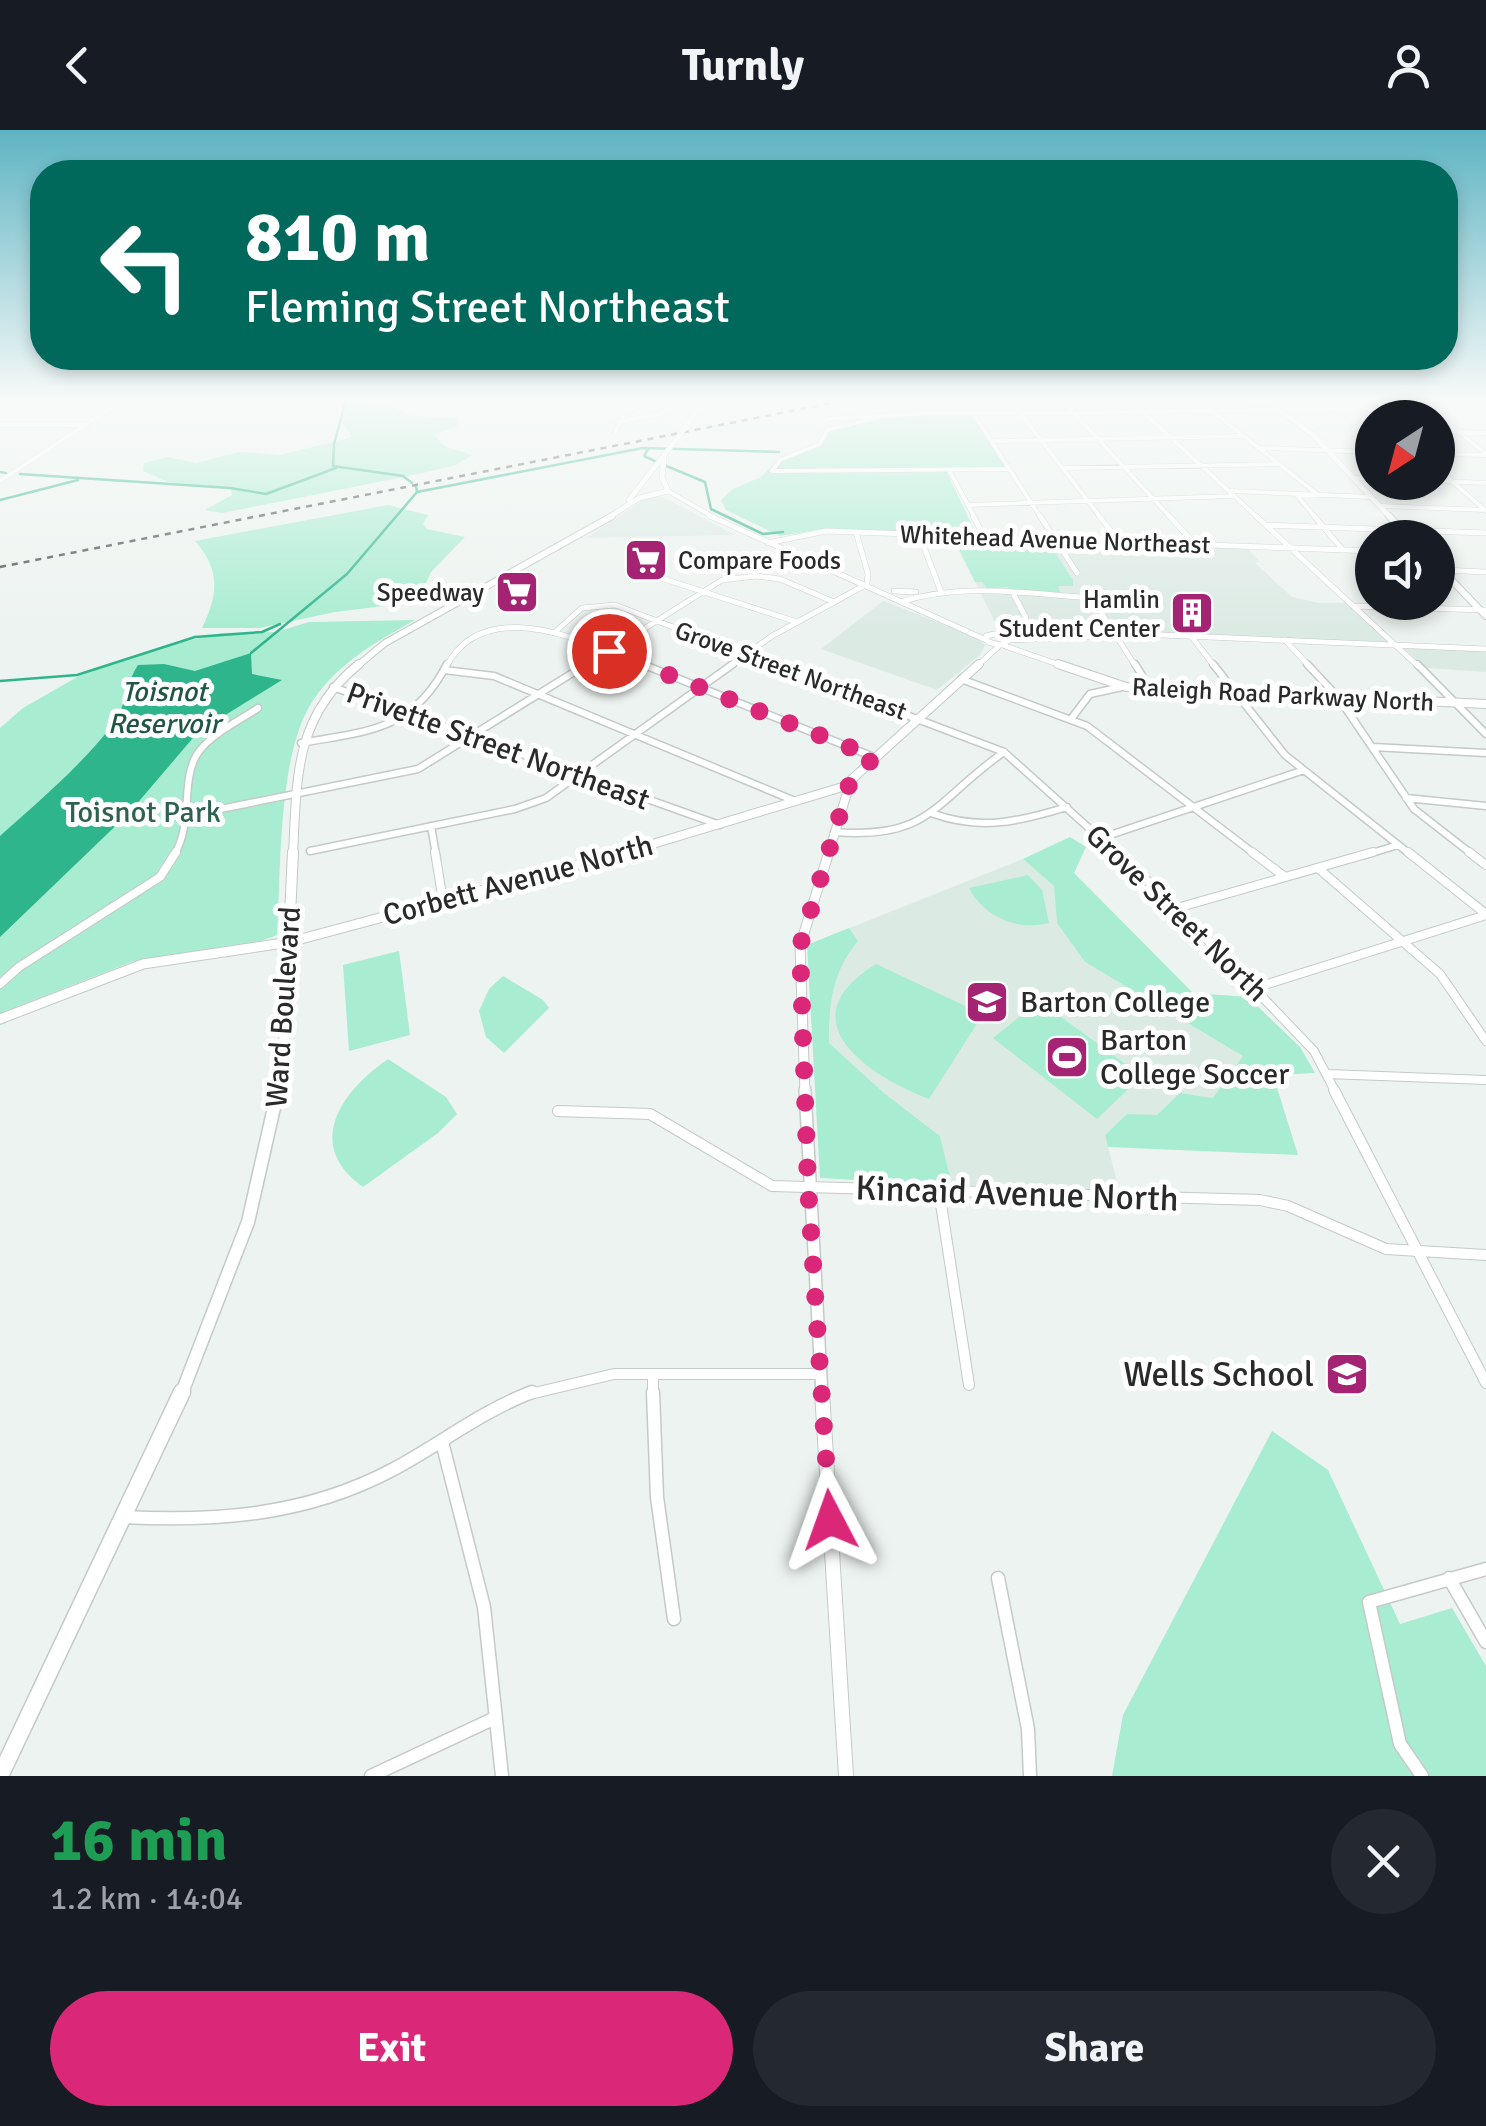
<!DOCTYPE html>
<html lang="en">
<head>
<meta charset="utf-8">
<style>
  :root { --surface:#171b24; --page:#242831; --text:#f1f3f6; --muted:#9ea1a6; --accent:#db2777 }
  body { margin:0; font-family:Signika,sans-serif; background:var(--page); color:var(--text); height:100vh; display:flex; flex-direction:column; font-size:38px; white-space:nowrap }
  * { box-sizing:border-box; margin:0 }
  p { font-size:32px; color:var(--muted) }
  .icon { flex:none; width:55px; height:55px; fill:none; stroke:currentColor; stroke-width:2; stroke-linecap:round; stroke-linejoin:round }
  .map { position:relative; height:1646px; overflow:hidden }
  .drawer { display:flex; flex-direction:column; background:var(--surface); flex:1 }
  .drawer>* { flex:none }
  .top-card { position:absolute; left:30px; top:30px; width:1428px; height:210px; border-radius:40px; box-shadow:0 5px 15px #0003; background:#00695c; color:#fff; overflow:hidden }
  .needle { width:65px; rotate:216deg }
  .fabs { position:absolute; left:1355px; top:270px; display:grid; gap:20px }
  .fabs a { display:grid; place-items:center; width:100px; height:100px; border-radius:50%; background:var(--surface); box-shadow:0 5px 15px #0003; font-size:50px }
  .pin { position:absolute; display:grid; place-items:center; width:85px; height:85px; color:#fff; margin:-42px; border:5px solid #fff; border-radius:50%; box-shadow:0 2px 10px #0007 }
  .me { position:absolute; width:110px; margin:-55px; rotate:356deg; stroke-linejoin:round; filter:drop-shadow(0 0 8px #0008) }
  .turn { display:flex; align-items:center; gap:35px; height:210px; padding:0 50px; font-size:45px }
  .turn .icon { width:130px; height:130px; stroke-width:2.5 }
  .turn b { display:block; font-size:70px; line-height:85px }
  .round { display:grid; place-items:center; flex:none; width:105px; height:105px; border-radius:52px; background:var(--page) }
  .head { display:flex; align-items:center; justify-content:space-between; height:170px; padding:0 50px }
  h1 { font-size:60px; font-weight:700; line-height:75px; color:#1e9e55 }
  .cta { display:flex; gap:20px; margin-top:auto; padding:20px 50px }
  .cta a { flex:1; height:115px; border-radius:60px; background:var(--accent); color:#fff; font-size:40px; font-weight:700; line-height:115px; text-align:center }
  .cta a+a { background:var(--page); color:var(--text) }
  header { display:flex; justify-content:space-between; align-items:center; height:130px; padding:0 50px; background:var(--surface); font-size:45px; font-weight:700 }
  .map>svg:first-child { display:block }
</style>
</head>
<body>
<header><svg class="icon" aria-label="back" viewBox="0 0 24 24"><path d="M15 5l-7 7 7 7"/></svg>Turnly<svg class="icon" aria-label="person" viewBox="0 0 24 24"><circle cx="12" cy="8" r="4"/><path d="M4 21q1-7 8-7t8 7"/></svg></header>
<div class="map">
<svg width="1486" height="1646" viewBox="0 0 1486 1646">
  <rect width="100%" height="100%" fill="#edf3f0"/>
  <path fill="#dceae4" d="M658 366 667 369 735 405 586 408 644 369Z
    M953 407 1246 417 1260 432 1255 433 1292 467 1319 473H1346L1390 513 1187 504H1047L1049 495 1019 490 1004 502 999 500Z
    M883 471 974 506 985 515 980 525 937 560 821 519Z
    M1401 516 1486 521V542L1427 538Z
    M1023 729 1054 756 1057 793 1085 832 1244 926 1213 968 1180 963 1157 986 1127 984 1105 1005 1119 1060 952 1055 940 1006 885 964 829 913 807 815Z"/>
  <path fill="#a8ecd1" d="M352 270H374L413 286 455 288 458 295 434 305 446 317 472 325 456 335 418 344 222 383 205 380 232 365 230 358 168 352 143 341 144 333 167 327 196 333 239 322 280 325 350 308 352 306 341 291 340 283Z
    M937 284 973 287 1006 338 946 340 976 404 822 399 780 406 726 380 721 370 733 359 761 347 781 327 817 314 824 301 877 289Z
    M388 375 428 385 423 394 427 399 465 407 431 442 422 462 400 474 335 482 259 498H202C218 465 221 440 195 411Z
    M1052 418 1073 450V456H1058L1060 462 1011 463 1008 457 986 459 983 452H975L959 420Z
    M415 490C375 512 332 537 309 577 278 632 281 740 277 805L239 819 134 831 3 882 6 893 0 895V598L23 578 79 546 165 516 221 503 276 502 309 492Z
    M1070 707 1086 717 1074 743 1193 863 1248 867 1300 917 1315 943 1273 945 1298 1025 1108 1017 1105 1005 1127 984 1157 985 1180 963 1213 968 1243 926 1085 832 1057 793 1054 756 1023 729Z
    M1028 745 1042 760 1049 793C1017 801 984 787 969 758Z
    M849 798 858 811C833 840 828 875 829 913L885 964 940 1006 952 1055 820 1048 807 815Z
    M399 821 410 905 349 921 343 835Z
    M876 834 976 881 980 889 929 969C867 945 785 890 876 834Z
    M503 846 543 870 549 878 504 923 486 907 479 881 489 859Z
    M1039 871 1142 946 1097 989 993 908Z
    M388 929 446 967 457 984 438 1003 363 1057C303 1014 342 961 388 929Z
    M1272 1301 1328 1340 1400 1494 1452 1478 1486 1536V1646H1112L1123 1585Z"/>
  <path fill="#2fb58c" d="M251 523 252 544 282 550 198 602 129 683 0 807V706C31 678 106 615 121 579 128 563 128 550 138 535L164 534 195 541Z"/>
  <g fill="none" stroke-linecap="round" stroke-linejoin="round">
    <path stroke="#2fb58c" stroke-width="2.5" d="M346 270 334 314 333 336 403 346 412 353
      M648 319 644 326 657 332
      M664 335 705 352 711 379 763 404 783 402
      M0 342 6 343
      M20 344 230 358 266 364 336 338
      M417 362 643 318 779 322
      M0 370 78 350
      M251 523 347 444 417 362 416 356
      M0 551 77 545 195 507 262 502 280 494"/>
    <g stroke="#c4cac7" stroke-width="5">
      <path id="minor-far5" d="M425 270 486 278 516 270
        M1010 270 1101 388
        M1062 270 1171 388
        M1130 270 1258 388
        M1335 270 1348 278
        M1419 270 1486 324
        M975 286 1041 388
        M876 288 827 300 820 314 780 330 772 341 1009 339
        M827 289 931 283H1074
        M618 292 665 283 667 276 661 270
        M0 295H87
        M1438 301 1486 303
        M615 303 624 283 646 270
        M991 311 1243 306
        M1438 324 1486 325
        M1064 338 1279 334
        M949 340 975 388
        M1354 348 1372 349
        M1438 351 1486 353
        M1231 361 1371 367
        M1296 364 1316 388
        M967 375 1234 366
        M1381 376 1486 380"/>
    </g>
    <g stroke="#c4cac7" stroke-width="6">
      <path id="minor-far4" d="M973 386 984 406
        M1040 386 1077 443
        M1099 386 1119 411
        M1169 386 1195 414
        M1256 386 1419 537
        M1314 386 1343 420
        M1266 395 1486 403
        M919 404 941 462
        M768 413 826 401 1372 421
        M1442 440 1486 442
        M658 447 797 492
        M894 461 916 462
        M901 472C962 452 1029 464 1092 468L1136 537
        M1353 476 1486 480
        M555 502 582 478 615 475 779 537
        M1012 502 1026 488 1014 465
        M1191 506 1215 537
        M1285 510 1310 537
        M446 537C485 461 591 514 648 537
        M583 537 722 450 756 446 780 449 834 472
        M729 537 772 506 867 454 868 444 856 402"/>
    </g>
    <g stroke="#c4cac7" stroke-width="9">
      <path id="minor-far3" d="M642 534 874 627
        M772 534 1004 622 1119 725
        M1135 534 1148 555
        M1213 534 1285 625 1411 725
        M1307 534 1338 567 1414 679 1473 725
        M1417 534 1486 604
        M444 540 494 546 795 671
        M961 549 1087 596 1256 725
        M333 557 720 695
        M1071 589 1090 564 1122 557
        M301 613C368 601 413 601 447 534
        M1373 617 1486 623
        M1406 668 1486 676
        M931 683C980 701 1018 692 1067 677
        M186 686 418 639 587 534
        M431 696 436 725
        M834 702C931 710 934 671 1004 622
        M1101 708 1304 640
        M310 721 515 679 546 668 733 534
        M174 725C193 695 181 653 196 626 208 605 239 591 258 578
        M1365 725 1398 715"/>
    </g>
    <g stroke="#c4cac7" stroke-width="10">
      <path id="minor-far2" d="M435 722 443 771
        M1116 722 1177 778 1314 921 1336 963
        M1252 722 1285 747
        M1408 722 1486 784
        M1469 722 1486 735
        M1318 738 1440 844 1486 911
        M1177 778 1373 722
        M0 854 19 837 160 747 176 722
        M1255 858 1486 785
        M1328 944 1486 950"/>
    </g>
    <g stroke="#c4cac7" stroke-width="12">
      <path id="minor-far1" d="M1334 960 1486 1253
        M558 981 650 984 772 1056 1260 1070 1288 1076 1386 1119 1486 1125
        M939 1061 969 1255
        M526 1265 614 1244H821
        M653 1265V1244"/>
    </g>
    <g stroke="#c4cac7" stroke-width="15">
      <path id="minor" d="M653 1262 657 1367 674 1489
        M442 1312 484 1477 502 1646
        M123 1387C217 1392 307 1385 392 1340 439 1315 482 1281 532 1262
        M998 1448 1028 1599 1030 1646
        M1449 1448 1486 1512
        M371 1646 495 1588
        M1422 1646 1400 1614 1369 1472 1486 1439"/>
    </g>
    <g stroke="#c4cac7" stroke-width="5">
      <path id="tertiary-far5" d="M1198 270 1317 364
        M1360 281 1377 288
        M1074 283 1436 277 1478 270
        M1261 318 1372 322
        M1438 339 1486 381
        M0 351 123 270
        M668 361 715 388"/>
    </g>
    <g stroke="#c4cac7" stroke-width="6">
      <path id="tertiary-far4" d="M710 386 986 510
        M994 504 1005 506 1008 511 1000 515 988 512 986 506Z
        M1008 510 1140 504 1486 519
        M1002 515 1066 537
        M976 537 1000 515"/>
    </g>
    <g stroke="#c4cac7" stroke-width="10">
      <path id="tertiary-far3" d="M1058 534 1126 557 1486 574
        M616 725 849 655
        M828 725 851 650 979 534"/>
    </g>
    <g stroke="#c4cac7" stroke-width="11">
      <path id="tertiary-far2" d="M0 889 143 834 290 812 625 722
        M805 963 800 816 829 722"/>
    </g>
    <g stroke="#c4cac7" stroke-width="14">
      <path id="tertiary-far1" d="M805 960 822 1265"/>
    </g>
    <g stroke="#c4cac7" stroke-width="16">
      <path id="tertiary" d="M822 1262 846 1646"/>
    </g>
    <g stroke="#c4cac7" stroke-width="6">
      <path id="secondary-far5" d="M1266 270 1313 305 1391 388
        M685 297 705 270
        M629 370 679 306
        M608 388 639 368 668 361 662 347 664 329"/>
    </g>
    <g stroke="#c4cac7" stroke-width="8">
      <path id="secondary-far4" d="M1389 386 1410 408
        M1438 436 1486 486
        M356 537 385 513 612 386"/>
    </g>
    <g stroke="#c4cac7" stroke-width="10">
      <path id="secondary-far3" d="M293 725C297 647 294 587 359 534"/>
    </g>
    <g stroke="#c4cac7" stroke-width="12">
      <path id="secondary-far2" d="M278 963 283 932 293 722"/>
    </g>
    <g stroke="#c4cac7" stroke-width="15">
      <path id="secondary-far1" d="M181 1265 248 1092 278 960"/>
    </g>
    <g stroke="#c4cac7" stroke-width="19">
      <path id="secondary" d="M0 1646 182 1262"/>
    </g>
    <use href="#minor-far5" stroke="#fff" stroke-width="4"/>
    <use href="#minor-far4" stroke="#fff" stroke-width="5"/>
    <use href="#minor-far3" stroke="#fff" stroke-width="6"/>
    <use href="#minor-far2" stroke="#fff" stroke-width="8"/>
    <use href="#minor-far1" stroke="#fff" stroke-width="10"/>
    <use href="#minor" stroke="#fff" stroke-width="12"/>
    <use href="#tertiary-far5" stroke="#fff" stroke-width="4"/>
    <use href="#tertiary-far4" stroke="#fff" stroke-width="5"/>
    <use href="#tertiary-far3" stroke="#fff" stroke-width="8"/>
    <use href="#tertiary-far2" stroke="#fff" stroke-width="9"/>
    <use href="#tertiary-far1" stroke="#fff" stroke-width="11"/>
    <use href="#tertiary" stroke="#fff" stroke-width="14"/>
    <use href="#secondary-far5" stroke="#fff" stroke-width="5"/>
    <use href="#secondary-far4" stroke="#fff" stroke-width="6"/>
    <use href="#secondary-far3" stroke="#fff" stroke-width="8"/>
    <use href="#secondary-far2" stroke="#fff" stroke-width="10"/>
    <use href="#secondary-far1" stroke="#fff" stroke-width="12"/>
    <use href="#secondary" stroke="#fff" stroke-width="16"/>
    <path stroke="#474a48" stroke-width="2.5" stroke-dasharray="6 6" stroke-linecap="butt" d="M0 437 847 270"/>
    <g stroke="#c4cac7" stroke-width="6" stroke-linecap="butt">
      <path id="secondary-bridge" d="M679 306 685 297"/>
    </g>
    <use href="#secondary-bridge" stroke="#fff" stroke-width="5"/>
  </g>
  <linearGradient id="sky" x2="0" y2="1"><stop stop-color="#5eb4c3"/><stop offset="0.54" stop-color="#f7faf8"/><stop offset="1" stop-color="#f7faf8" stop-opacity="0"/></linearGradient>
  <rect width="1486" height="500" fill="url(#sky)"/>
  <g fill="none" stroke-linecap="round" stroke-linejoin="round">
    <path stroke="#db2777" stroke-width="18" stroke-dasharray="0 32.4" d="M609 521 874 627 849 655 800 816 808 1057 830 1390"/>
  </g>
  <defs>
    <g id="supermarket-square" transform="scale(2.25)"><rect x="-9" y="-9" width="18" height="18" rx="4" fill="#a42373" stroke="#fff"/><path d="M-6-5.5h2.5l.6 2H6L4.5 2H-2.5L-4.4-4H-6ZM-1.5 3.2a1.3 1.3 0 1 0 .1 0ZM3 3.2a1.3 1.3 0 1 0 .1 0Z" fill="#fff"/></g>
    <g id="building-square" transform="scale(2.25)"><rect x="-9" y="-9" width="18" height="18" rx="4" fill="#a42373" stroke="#fff"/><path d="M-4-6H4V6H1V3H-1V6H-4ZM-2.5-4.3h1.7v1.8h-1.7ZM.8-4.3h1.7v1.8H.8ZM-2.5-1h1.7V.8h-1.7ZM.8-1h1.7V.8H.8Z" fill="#fff"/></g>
    <g id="university-square" transform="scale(2.25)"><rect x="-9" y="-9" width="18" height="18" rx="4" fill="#a42373" stroke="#fff"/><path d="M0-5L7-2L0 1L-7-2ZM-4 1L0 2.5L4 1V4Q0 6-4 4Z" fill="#fff"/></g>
    <g id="stadium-square" transform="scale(2.25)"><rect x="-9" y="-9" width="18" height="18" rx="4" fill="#a42373" stroke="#fff"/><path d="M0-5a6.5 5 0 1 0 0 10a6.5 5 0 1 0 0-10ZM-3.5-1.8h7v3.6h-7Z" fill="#fff"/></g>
    <g id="school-square" transform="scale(2.25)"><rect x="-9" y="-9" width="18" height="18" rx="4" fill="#a42373" stroke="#fff"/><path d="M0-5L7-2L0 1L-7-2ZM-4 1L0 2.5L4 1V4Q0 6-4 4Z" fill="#fff"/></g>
  </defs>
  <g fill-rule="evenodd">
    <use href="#supermarket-square" x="646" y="430"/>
    <use href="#supermarket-square" x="517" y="462"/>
    <use href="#building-square" x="1192" y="483"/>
    <use href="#university-square" x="987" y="872"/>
    <use href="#stadium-square" x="1067" y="927"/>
    <use href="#school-square" x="1347" y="1244"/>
  </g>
  <g text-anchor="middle" stroke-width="10" stroke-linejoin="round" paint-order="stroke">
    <g font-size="25" fill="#292b2a" stroke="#fff">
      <text transform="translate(1055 409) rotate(2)" y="9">Whitehead Avenue Northeast</text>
      <text transform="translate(791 540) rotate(20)" y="9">Grove Street Northeast</text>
      <text transform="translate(1283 564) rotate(3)" y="9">Raleigh Road Parkway North</text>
    </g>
    <g font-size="25" fill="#292b2a" stroke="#fff" text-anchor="end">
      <text x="678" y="439" text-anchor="start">Compare Foods</text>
      <text x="484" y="471">Speedway</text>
      <text x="1160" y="478">Hamlin<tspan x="1160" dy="29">Student Center</tspan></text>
    </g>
    <g font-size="28" font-style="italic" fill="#225644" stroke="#fff">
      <text x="164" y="571">Toisnot<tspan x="164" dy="32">Reservoir</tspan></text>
    </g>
    <g font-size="30" fill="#292b2a" stroke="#fff">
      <text transform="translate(498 616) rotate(20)" y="10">Privette Street Northeast</text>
      <text transform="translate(518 750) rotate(-15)" y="10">Corbett Avenue North</text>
      <text transform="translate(1177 783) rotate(44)" y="10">Grove Street North</text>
      <text transform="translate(283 877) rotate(-86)" y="10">Ward Boulevard</text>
    </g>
    <g font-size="30" fill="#2e614e" stroke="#fff">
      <text x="143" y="692">Toisnot Park</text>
    </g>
    <g font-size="30" fill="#292b2a" stroke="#fff" text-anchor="start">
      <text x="1020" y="882">Barton College</text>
      <text x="1100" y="920">Barton<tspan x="1100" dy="34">College Soccer</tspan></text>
    </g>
    <g font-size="35" fill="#292b2a" stroke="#fff">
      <text transform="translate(1017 1063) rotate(2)" y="12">Kincaid Avenue North</text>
    </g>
    <g font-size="35" fill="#292b2a" stroke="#fff" text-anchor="end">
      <text x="1314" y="1256">Wells School</text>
    </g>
  </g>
</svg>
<div class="fabs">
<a><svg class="needle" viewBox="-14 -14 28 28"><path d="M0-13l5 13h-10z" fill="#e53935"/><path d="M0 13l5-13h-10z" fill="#9ea1a6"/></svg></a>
<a><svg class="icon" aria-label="sound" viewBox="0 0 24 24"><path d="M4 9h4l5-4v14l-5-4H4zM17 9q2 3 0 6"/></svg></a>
</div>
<div class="pin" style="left:609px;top:521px;background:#d93025"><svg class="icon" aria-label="arrive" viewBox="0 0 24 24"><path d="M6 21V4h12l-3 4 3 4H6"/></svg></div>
<svg class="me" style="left:830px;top:1390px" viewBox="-20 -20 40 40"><path d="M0-17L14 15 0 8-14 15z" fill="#db2777" stroke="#fff" stroke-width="4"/></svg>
<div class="top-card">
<div class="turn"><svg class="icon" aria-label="left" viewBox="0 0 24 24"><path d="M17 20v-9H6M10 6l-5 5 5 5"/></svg><div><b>810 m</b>Fleming Street Northeast</div></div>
</div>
</div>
<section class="drawer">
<div class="head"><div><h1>16 min</h1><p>1.2 km · 14:04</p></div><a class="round"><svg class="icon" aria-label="close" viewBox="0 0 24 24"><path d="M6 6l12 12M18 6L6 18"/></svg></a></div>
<div class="cta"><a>Exit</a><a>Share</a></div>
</section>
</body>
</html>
